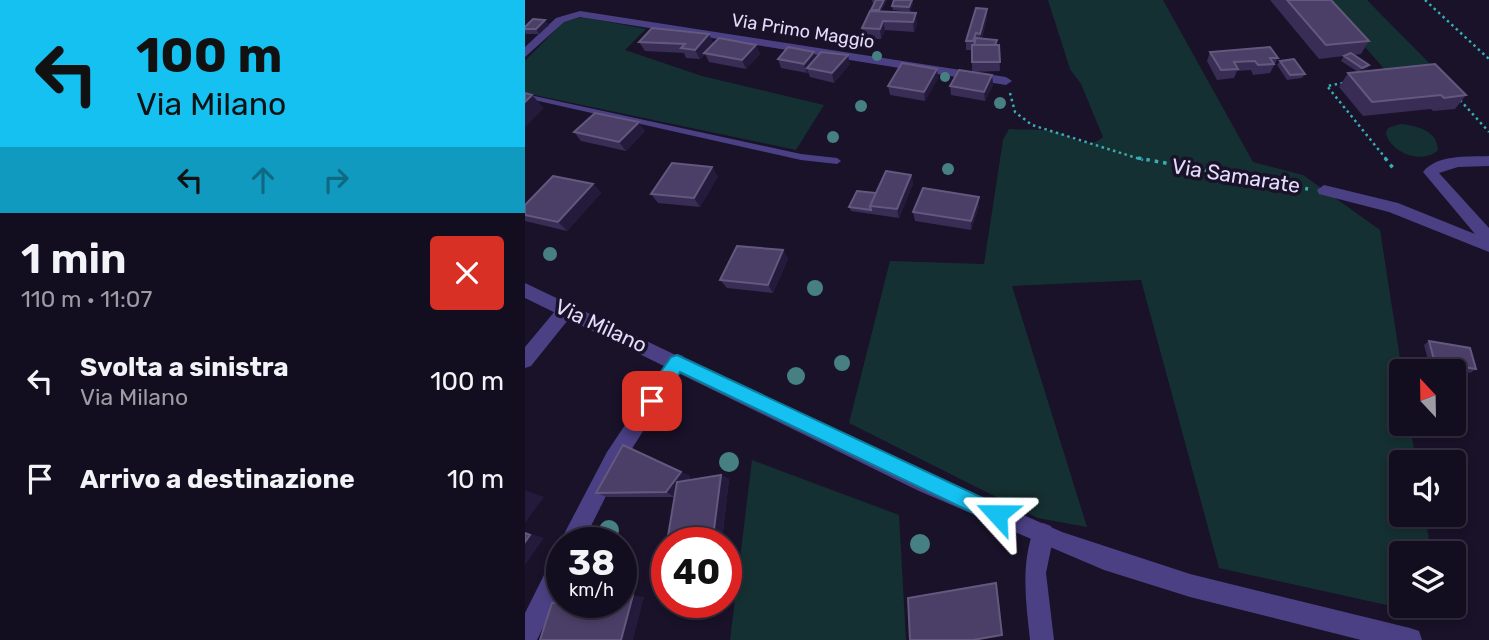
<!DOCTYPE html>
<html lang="it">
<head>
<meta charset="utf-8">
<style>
  :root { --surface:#130e1f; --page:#1c1728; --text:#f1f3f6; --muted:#9d9ca4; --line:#322e3d }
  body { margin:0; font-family:Rubik,sans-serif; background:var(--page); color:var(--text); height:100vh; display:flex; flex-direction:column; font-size:26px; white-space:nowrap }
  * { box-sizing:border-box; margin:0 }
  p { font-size:23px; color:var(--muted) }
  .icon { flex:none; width:38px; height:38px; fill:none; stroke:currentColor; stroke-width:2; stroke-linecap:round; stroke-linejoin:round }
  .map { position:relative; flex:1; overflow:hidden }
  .side { display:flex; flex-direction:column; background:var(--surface); width:525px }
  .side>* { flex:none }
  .guide { background:#14c1f0; color:#111; overflow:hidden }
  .needle { width:46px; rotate:338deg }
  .fabs { position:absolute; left:864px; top:359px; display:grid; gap:14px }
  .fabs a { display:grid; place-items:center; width:77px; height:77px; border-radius:7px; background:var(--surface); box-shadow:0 4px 10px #0003,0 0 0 2px var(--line); font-size:35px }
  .speed { position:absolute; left:21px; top:527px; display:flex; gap:14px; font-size:35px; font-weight:700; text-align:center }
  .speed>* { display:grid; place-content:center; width:91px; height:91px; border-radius:50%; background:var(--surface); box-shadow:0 4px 10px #0003,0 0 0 2px var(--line); line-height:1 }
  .speed small { font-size:18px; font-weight:400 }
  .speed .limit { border:10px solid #d22; background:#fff; color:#111 }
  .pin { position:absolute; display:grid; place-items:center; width:60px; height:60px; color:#fff; margin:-30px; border-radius:14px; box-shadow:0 4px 10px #0006 }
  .me { position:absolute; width:77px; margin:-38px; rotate:294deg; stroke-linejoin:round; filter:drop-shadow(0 0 5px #0008) }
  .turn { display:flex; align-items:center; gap:24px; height:147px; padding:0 21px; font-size:32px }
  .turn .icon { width:91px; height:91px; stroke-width:2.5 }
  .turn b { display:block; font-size:49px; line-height:60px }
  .lanes { display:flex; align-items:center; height:66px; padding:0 21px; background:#0003; justify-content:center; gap:35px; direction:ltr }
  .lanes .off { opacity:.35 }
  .round { display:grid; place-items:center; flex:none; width:74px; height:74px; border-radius:7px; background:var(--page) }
  .overview { display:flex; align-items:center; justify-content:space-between; height:119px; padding:0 21px }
  h1 { font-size:42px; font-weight:600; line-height:52px }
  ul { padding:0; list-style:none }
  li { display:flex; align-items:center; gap:21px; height:98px; padding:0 21px }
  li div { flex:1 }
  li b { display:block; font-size:26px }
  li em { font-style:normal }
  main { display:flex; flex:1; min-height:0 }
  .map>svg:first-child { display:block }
</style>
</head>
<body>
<main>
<section class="side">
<div class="guide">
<div class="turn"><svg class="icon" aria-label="left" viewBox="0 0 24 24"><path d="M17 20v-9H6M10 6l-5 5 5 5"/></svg><div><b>100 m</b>Via Milano</div></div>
<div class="lanes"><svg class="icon" aria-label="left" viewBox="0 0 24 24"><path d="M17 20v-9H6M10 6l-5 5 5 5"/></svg><svg class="icon off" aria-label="ahead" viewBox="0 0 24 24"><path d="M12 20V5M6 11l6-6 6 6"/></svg><svg class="icon off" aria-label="right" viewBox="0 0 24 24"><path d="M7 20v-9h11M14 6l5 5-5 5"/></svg></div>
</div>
<div class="overview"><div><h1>1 min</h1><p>110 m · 11:07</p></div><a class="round" style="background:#d93025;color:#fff"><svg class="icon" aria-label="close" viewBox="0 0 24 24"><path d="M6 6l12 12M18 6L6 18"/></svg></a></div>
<ul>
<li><svg class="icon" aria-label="left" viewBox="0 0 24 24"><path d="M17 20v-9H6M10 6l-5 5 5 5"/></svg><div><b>Svolta a sinistra</b><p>Via Milano</p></div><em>100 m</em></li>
<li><svg class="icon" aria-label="arrive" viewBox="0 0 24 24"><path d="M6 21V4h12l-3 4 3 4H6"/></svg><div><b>Arrivo a destinazione</b></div><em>10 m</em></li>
</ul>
</section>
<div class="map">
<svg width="964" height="640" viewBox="0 0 964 640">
  <rect width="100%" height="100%" fill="#191229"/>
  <path fill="#153032" d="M523 0H638L728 162 778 175 855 230 877 371V424H885L891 462H877V514L900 515 906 553H877V606H914L916 617 694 568 616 280 487 286 562 527 513 518 324 423 365 261 459 264 478 140 484 129C499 130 516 129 530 132 547 135 562 152 578 137L556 84 545 69Z
    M799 0H842L908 67 861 71Z
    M57 17 121 29 100 50 177 76 299 105 271 150 0 93V61L38 22Z
    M875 124C891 125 913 131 913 150 898 165 865 153 861 133L863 128Z
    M227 460 374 515 381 640H205Z"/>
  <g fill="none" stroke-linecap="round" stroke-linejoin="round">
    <path stroke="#38adb4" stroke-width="2.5" stroke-dasharray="2.5 3.5" stroke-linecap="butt" d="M900 0 964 59
      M818 83 802 86 862 160
      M485 93 490 112 507 125 618 160
      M935 100 964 132"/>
    <path stroke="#38adb4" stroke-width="3.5" stroke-dasharray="3.5 5" stroke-linecap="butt" d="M613 158 783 189
      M860 158 868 168"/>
    <path fill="#4b4084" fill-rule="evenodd" d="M0 94 276 154 312 158 316 161 312 164 276 160 0 98Z"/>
    <path fill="#4b4084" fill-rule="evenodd" d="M55 11 481 77 487 81 481 85 55 17 39 22 0 57V47L31 18Z
      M964 156V166L933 167 914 173 964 228V252L864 212 794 194 792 190 799 185 873 203 950 234 898 172C912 154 943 157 964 156Z
      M41 303 47 305 50 310 47 315 6 366 0 368V347L35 305Z
      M152 354 158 356 161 362 158 368 96 466 58 542 37 544 39 534 82 452 146 356Z
      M518 523 526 526 529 534 521 573 529 640H505C501 601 495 564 510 526Z
      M37 552V588L12 640H0V613L29 555Z"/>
    <path fill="#4b4084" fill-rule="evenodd" d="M0 283 341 446 537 532 665 574 885 628 894 631 897 640H836L665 597 579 570 394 491 0 298Z"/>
  </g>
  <g fill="#468082">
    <circle cx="352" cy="56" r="5"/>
    <circle cx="420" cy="77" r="5"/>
    <circle cx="475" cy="103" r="6"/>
    <circle cx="336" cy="106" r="6"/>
    <circle cx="308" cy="137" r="6"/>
    <circle cx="423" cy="169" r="6"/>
    <circle cx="25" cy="254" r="7"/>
    <circle cx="290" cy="288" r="8"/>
    <circle cx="317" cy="363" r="8"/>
    <circle cx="271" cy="376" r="9"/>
    <circle cx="204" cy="462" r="10"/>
    <circle cx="84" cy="530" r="10"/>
    <circle cx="395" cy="544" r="10"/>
  </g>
  <path fill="#392c55" d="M347 0H362L356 11 392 23 389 32 360 30 356 39 339 38 337 28 349 4H348Z
    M369 0H388V3L385 12 368 10 367 6Z
    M745 0H806L844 41 836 54 829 55 844 65 842 69 837 71 941 95 930 109 908 111 906 109 838 116 814 87 823 73 833 72 816 61 819 56 794 59Z
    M462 18 457 38 472 45H474L475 71 447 72V50H441V41Z
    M24 25 14 34H1L0 32V27Z
    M184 34 188 43 184 48 231 45 235 54 221 69 184 62 180 54 175 59 161 58 159 53 120 51 114 42Z
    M289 52 291 58 325 64 309 83 285 77 283 72 282 73 256 68 253 59Z
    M685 52 753 58 745 73 728 75 726 70 712 71 709 78 692 80 682 61Z
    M755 61 780 74 777 78 762 80 752 65Z
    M467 75 468 85 460 101 426 95 425 86Z
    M413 78 400 101 365 95 363 86Z
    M120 131 101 151 56 141 49 132Z
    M386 175 388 184 374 218 326 211 324 207Z
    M193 176 175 207 133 203 126 194Z
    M68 184 76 193 42 231 0 221V205Z
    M454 197V206L446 230 390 221 388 212Z
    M258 250 263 259 248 293 202 288 195 280Z
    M904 341 951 369 945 373 939 371 941 382 935 385 929 384V371H906L899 345Z
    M156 472 165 476 163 480 196 475 204 479 197 540 183 542H142L150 497H82L71 493Z"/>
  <path fill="#241a3c" d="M359 0H362L355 15 354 10Z
    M387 0H388V3L385 12 384 7Z
    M462 9V18L455 43V34Z
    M391 13 392 23 389 32 388 22Z
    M20 20 24 25 14 34 11 29Z
    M358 21 360 30 356 39 355 29Z
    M184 34 188 43 175 59 170 50Z
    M231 45 235 54 221 69 217 60Z
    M289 52 292 61 282 68 283 72 282 73 279 64Z
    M323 55 325 64 309 83 307 73Z
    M844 65 842 69 834 73 837 68Z
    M412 69 413 78 400 101 399 92Z
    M467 75 468 85 460 101 459 92Z
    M7 95 19 108 0 127V102Z
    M114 122 120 131 101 151 94 142Z
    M187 167 193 176 175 207 169 198Z
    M386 175 388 184 374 218 372 209Z
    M68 184 76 193 42 231 33 222Z
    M454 197V206L446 230V221Z
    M258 250 263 259 248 293 243 285Z
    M156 472 165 476 150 497 141 492Z
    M196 475 204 479 197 540 188 537Z
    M0 490 19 497 0 523Z
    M0 532 19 538 0 565Z
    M108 595 119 597 108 640H96Z"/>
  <path fill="#4b3f67" stroke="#63587e" stroke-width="2" d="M351 0H359L354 10H346Z
    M369 0H387L384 7 367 6Z
    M762 0H806L844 41 801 45Z
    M451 8 462 9 455 34 451 33 448 41H441Z
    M345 11 391 13 388 22 358 21 355 29 337 28Z
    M8 19 20 20 11 29H0V27Z
    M127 28 184 34 170 50 156 48 160 44 114 42Z
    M194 38 231 45 217 60 179 53Z
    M451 38 472 40 470 45H449Z
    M447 45H474L475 62H447Z
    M263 47 289 52 279 64 253 59Z
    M745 47 753 58H745L749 64 733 65 730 61 709 62 713 69 696 70 685 52Z
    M296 52 323 55 307 73 282 68Z
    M826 53 844 65 837 68 819 56Z
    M769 59 780 74 765 75 755 61Z
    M377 63 412 69 399 92 363 86Z
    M910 64 941 95 919 98 916 95 847 102 823 73Z
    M434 70 467 75 459 92 425 86Z
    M0 93 7 95 0 102Z
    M70 113 114 122 94 142 49 132Z
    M147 163 187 167 169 198 126 194Z
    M361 171 386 175 372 209 345 206Z
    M28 176 68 184 33 222 0 215V205Z
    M398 188 454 197 446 221 388 212Z
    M332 191 351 193 345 206 346 210 324 207Z
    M212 246 258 250 243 285 195 280Z
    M904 341 945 348 951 369 938 367 941 382 929 379V371H912Z
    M98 445 156 472 141 492 71 493Z
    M196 475 188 537 155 542H142L152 482Z
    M0 533 5 535 0 542Z
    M471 583 477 635 448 640H385L383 598Z
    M108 595 96 640H15L27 603 96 602V596Z"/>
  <path fill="#14c1f0" stroke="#0d7d9c" stroke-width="2" d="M152 355 479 508 481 514 479 521 472 524 465 521 155 372 133 407 127 409 120 407 118 401 120 395 146 357Z"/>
  <g text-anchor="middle" stroke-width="7" stroke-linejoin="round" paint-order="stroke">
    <g font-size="18" fill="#e3dcfd" stroke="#191229">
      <text transform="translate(278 31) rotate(9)" y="6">Via Primo Maggio</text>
    </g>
    <g font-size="21" fill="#e3dcfd" stroke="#191229">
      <text transform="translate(711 176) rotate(9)" y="7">Via Samarate</text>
      <text transform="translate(76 326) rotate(25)" y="7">Via Milano</text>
    </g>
  </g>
</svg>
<div class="fabs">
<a><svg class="needle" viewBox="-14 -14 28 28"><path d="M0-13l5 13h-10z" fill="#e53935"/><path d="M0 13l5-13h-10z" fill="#9d9ca4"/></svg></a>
<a><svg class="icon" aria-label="sound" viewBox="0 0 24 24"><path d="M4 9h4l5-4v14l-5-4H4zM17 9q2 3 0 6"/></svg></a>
<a><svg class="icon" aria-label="layers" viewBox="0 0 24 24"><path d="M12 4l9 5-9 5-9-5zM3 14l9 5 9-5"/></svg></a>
</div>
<div class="speed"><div>38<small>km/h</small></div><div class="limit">40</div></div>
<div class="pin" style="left:127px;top:401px;background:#d93025"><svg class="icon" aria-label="arrive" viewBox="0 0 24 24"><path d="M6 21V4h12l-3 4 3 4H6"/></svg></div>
<svg class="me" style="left:472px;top:514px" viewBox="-20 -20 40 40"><path d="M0-17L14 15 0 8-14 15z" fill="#14c1f0" stroke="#fff" stroke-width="4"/></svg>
</div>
</main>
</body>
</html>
